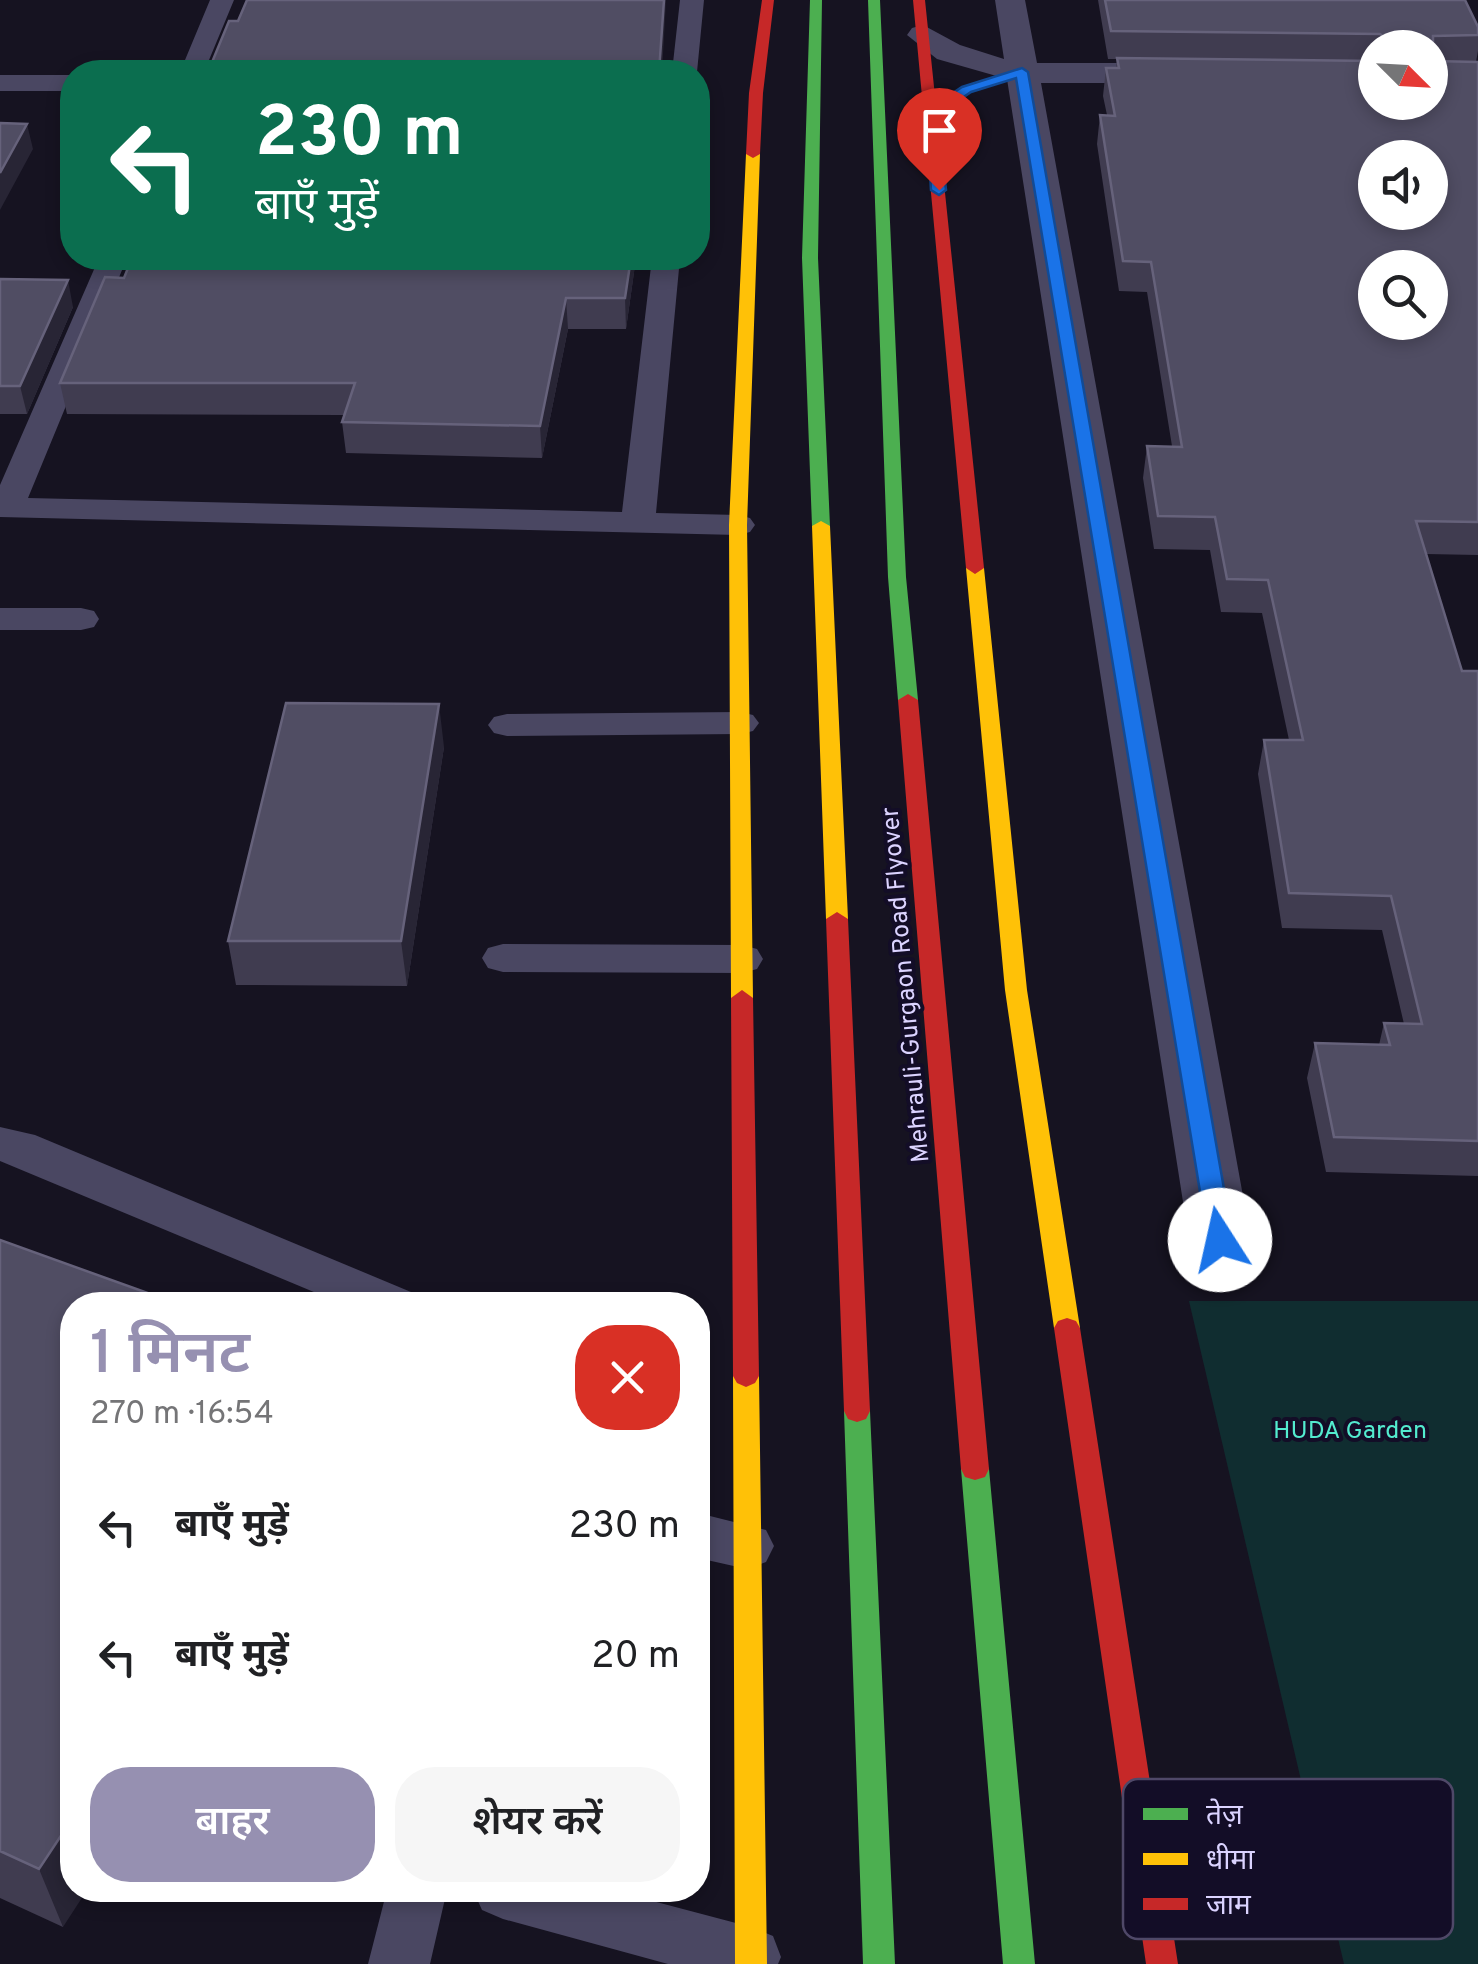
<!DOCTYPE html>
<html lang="hi">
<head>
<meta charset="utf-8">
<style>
  :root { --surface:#fff; --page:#f6f6f6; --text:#202124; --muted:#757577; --accent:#9690b1 }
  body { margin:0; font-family:Overpass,"Noto Sans Devanagari",sans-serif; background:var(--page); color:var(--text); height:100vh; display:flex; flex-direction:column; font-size:38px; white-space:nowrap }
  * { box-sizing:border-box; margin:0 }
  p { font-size:32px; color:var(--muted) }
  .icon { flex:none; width:55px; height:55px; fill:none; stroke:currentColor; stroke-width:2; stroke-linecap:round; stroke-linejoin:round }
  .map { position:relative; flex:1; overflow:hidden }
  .drawer { position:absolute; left:60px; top:1292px; width:650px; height:610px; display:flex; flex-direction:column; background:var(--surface); border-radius:40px; box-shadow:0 5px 15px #0003 }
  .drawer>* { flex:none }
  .guide { position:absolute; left:60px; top:60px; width:650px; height:210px; border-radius:40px; box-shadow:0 5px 15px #0003; background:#0b6e4f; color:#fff; overflow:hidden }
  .needle { width:65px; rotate:114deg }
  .controls { position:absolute; left:1358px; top:30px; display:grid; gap:20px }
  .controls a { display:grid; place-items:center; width:90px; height:90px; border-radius:50%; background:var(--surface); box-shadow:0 5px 15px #0003; font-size:50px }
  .pin { position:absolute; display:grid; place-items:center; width:85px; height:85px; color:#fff; margin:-102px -42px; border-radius:50% 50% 50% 0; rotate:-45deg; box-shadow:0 0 10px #0007 }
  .pin .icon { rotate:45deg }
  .me { position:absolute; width:110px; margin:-55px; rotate:350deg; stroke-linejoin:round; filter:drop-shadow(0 0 8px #0008) }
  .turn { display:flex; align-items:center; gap:35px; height:210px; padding:0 30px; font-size:45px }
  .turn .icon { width:130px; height:130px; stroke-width:2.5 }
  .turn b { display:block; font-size:70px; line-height:85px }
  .round { display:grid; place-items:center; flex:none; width:105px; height:105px; border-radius:40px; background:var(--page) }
  .summary { display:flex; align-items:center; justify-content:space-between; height:170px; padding:0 30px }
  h1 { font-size:60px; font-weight:600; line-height:75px; color:var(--accent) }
  .primary-button { display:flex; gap:20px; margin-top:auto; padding:20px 30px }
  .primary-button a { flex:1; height:115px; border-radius:40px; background:var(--accent); color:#fff; font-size:40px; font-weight:600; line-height:115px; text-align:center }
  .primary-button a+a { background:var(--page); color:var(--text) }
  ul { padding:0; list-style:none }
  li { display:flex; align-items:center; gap:30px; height:130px; padding:0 30px }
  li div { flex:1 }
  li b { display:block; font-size:38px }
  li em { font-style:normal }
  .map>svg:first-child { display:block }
</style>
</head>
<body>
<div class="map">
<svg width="1478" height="1964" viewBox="0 0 1478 1964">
  <rect width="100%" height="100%" fill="#161321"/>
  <path fill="#102d30" d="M1189 1301H1478V1964H1344Z"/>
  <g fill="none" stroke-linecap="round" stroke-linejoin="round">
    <path fill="#4a4762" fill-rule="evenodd" d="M210 0H234L204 72H180Z
      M680 0H704L697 72H672Z
      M0 75H72V91H0Z
      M99 258H127L28 498 622 512 652 258H680L656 513 738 515 750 518 755 525 750 532 738 535 0 517V485Z
      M0 608H81L94 611 99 619 94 627 81 630H0Z
      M740 712 753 715 759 723 753 731 740 734 507 736 494 733 488 725 494 717 507 714Z
      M503 944 742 945 757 949 763 959 757 969 742 973 503 972 488 968 482 958 488 948Z
      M0 1127 35 1135 411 1292 418 1305H345L0 1161Z
      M698 1513 766 1530 774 1546 766 1562 747 1569 698 1558Z
      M387 1890H447L430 1964H368Z
      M473 1890H611L751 1927 773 1936 781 1957 778 1964H668L503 1919 482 1910Z"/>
    <path fill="#4a4762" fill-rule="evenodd" d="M995 0H1025L1037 63H1182L1194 66 1198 73 1194 80 1182 83H1041L1251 1240 1242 1256 1220 1263 1198 1256 1189 1240 1007 79 937 59 907 35 912 28 923 25 960 45 1004 59Z"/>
    <path fill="#4caf50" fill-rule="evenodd" d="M810 0H822L818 258 830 526 821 531 812 526 802 258Z
      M868 0H880L906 577 918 700 908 706 898 700 888 577Z
      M857 1400 866 1403 870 1411 895 1964H863L844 1411 848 1403Z
      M975 1458 985 1461 989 1469 1035 1964H1003L961 1469 965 1461Z"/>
    <path fill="#ffc107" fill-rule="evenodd" d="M753 150 760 154 747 525 753 998 742 1006 731 998 729 525 746 154Z
      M821 521 830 526 848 919 837 926 826 919 812 526Z
      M975 562 984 568 1027 990 1080 1328 1076 1335 1067 1338 1058 1335 1054 1328 1005 990 966 568Z
      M746 1365 755 1369 759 1376 767 1964H735L733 1376 737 1369Z"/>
    <path fill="#c62828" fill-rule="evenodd" d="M762 0H774L763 93 760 154 753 158 746 154 749 93Z
      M913 0H925L984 568 975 574 966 568Z
      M908 694 918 700 989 1469 985 1477 975 1480 965 1477 961 1469 898 700Z
      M837 912 848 919 870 1411 866 1419 857 1422 848 1419 844 1411 826 919Z
      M742 990 753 998 759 1376 755 1383 746 1387 737 1383 733 1376 731 998Z
      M1067 1318 1076 1321 1080 1328 1178 1964H1146L1054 1328 1058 1321Z"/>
  </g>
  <path fill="#403c50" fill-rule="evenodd" d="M1098 0H1465L1478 27V51L1476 62H1478V555L1426 554 1462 671H1478V1176L1326 1172 1307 1078 1315 1043 1379 1045 1384 1023 1404 1024 1382 930 1282 928 1258 774 1264 740H1289L1262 613 1221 612 1210 550 1154 549 1143 478 1147 446H1172L1147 292 1119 291 1097 144 1100 115H1107L1103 96 1106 68H1116L1117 59H1108ZM1375 48H1430L1375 102Z
    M636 258 626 329H568L542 458 346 453 342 422 344 415 67 414 60 383 124 278Z
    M0 279 73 307 27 414H0Z
    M444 747 407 986 236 985 228 941Z
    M0 1240 63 1927 0 1898Z"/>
  <path fill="#282535" d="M664 0H666L662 72H659Z
    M27 124 33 149 0 210V173Z
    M631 258H636L626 329 625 298Z
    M68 280 73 307 27 414 20 386Z
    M566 298 568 329 542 458 540 426Z
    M439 704 444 747 407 986 401 941Z
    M72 1819V1890H87L63 1927 39 1869Z"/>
  <path fill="#504d63" stroke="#66627b" stroke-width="2.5" fill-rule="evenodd" d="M247 0H664L659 72H208L229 21H238Z
    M1105 0H1465L1478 27V35L1433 36V61L1478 62V522L1416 521 1462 671H1478V1141L1334 1137 1315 1043 1390 1045 1384 1023 1422 1024 1391 896 1289 893 1264 740H1303L1268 580 1227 579 1215 517 1158 516 1147 446 1182 447 1151 262 1123 261 1100 115 1115 116 1106 68H1119L1117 58 1375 61V102H1430V48H1384V37L1380 34 1111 31ZM1375 158H1430V212H1375ZM1375 268H1430V322H1375Z
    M0 123 27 124 0 173Z
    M132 258H631L625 298H566L540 426 342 422 355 383H60L105 277 124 278Z
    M0 279 68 280 20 386H0Z
    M286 703 439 704 401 941H228Z
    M0 1240 181 1305H72V1819L39 1869 0 1851Z"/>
  <path fill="#1a73e8" stroke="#114b97" stroke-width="2.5" d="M1022 68 1028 72 1233 1240 1229 1247H1212L1208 1240 1016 78 971 92 938 115 946 190 939 195 931 190 926 111 962 87Z"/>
  <g text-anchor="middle" stroke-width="8" stroke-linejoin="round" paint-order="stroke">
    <g font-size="25" fill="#dbd3ff" stroke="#130d27">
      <text transform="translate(904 985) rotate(-95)" y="9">Mehrauli-Gurgaon Road Flyover</text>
    </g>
    <g font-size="25" fill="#53ebcf" stroke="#130d27">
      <text x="1350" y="1438">HUDA Garden</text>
    </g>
  </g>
  <rect x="1123" y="1779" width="330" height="160" rx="15" fill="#130d27" stroke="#4f4868" stroke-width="2.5"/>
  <rect x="1143" y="1808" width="45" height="12" fill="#4caf50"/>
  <rect x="1143" y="1853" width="45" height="12" fill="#ffc107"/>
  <rect x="1143" y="1898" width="45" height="12" fill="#c62828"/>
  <g font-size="28" fill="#dbd3ff">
    <text x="1206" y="1824">तेज़</text>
    <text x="1206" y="1869">धीमा</text>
    <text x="1206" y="1914">जाम</text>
  </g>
</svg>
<div class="controls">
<a><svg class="needle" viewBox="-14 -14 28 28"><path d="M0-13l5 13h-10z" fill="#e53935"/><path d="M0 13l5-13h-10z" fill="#757577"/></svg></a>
<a><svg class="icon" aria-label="sound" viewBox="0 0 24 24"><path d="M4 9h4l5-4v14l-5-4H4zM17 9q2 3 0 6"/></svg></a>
<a><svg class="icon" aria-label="search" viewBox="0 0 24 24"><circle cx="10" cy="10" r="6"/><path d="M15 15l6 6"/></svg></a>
</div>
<div class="pin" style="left:939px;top:190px;background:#d93025"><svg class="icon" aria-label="arrive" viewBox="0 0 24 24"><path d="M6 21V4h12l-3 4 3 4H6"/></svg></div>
<svg class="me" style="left:1220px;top:1240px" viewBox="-20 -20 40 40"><circle r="19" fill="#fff"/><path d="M0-13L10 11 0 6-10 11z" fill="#1a73e8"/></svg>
<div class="guide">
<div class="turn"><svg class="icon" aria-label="left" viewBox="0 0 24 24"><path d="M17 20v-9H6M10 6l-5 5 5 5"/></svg><div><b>230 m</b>बाएँ मुड़ें</div></div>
</div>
<section class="drawer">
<div class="summary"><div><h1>1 मिनट</h1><p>270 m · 16:54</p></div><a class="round" style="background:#d93025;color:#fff"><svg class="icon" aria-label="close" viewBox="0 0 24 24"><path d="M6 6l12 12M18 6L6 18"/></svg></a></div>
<ul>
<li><svg class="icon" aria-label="left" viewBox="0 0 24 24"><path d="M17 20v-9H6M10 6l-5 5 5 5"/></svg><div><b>बाएँ मुड़ें</b></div><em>230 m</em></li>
<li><svg class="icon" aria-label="left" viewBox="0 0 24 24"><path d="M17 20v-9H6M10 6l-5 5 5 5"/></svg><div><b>बाएँ मुड़ें</b></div><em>20 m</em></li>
</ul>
<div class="primary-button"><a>बाहर</a><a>शेयर करें</a></div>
</section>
</div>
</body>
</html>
